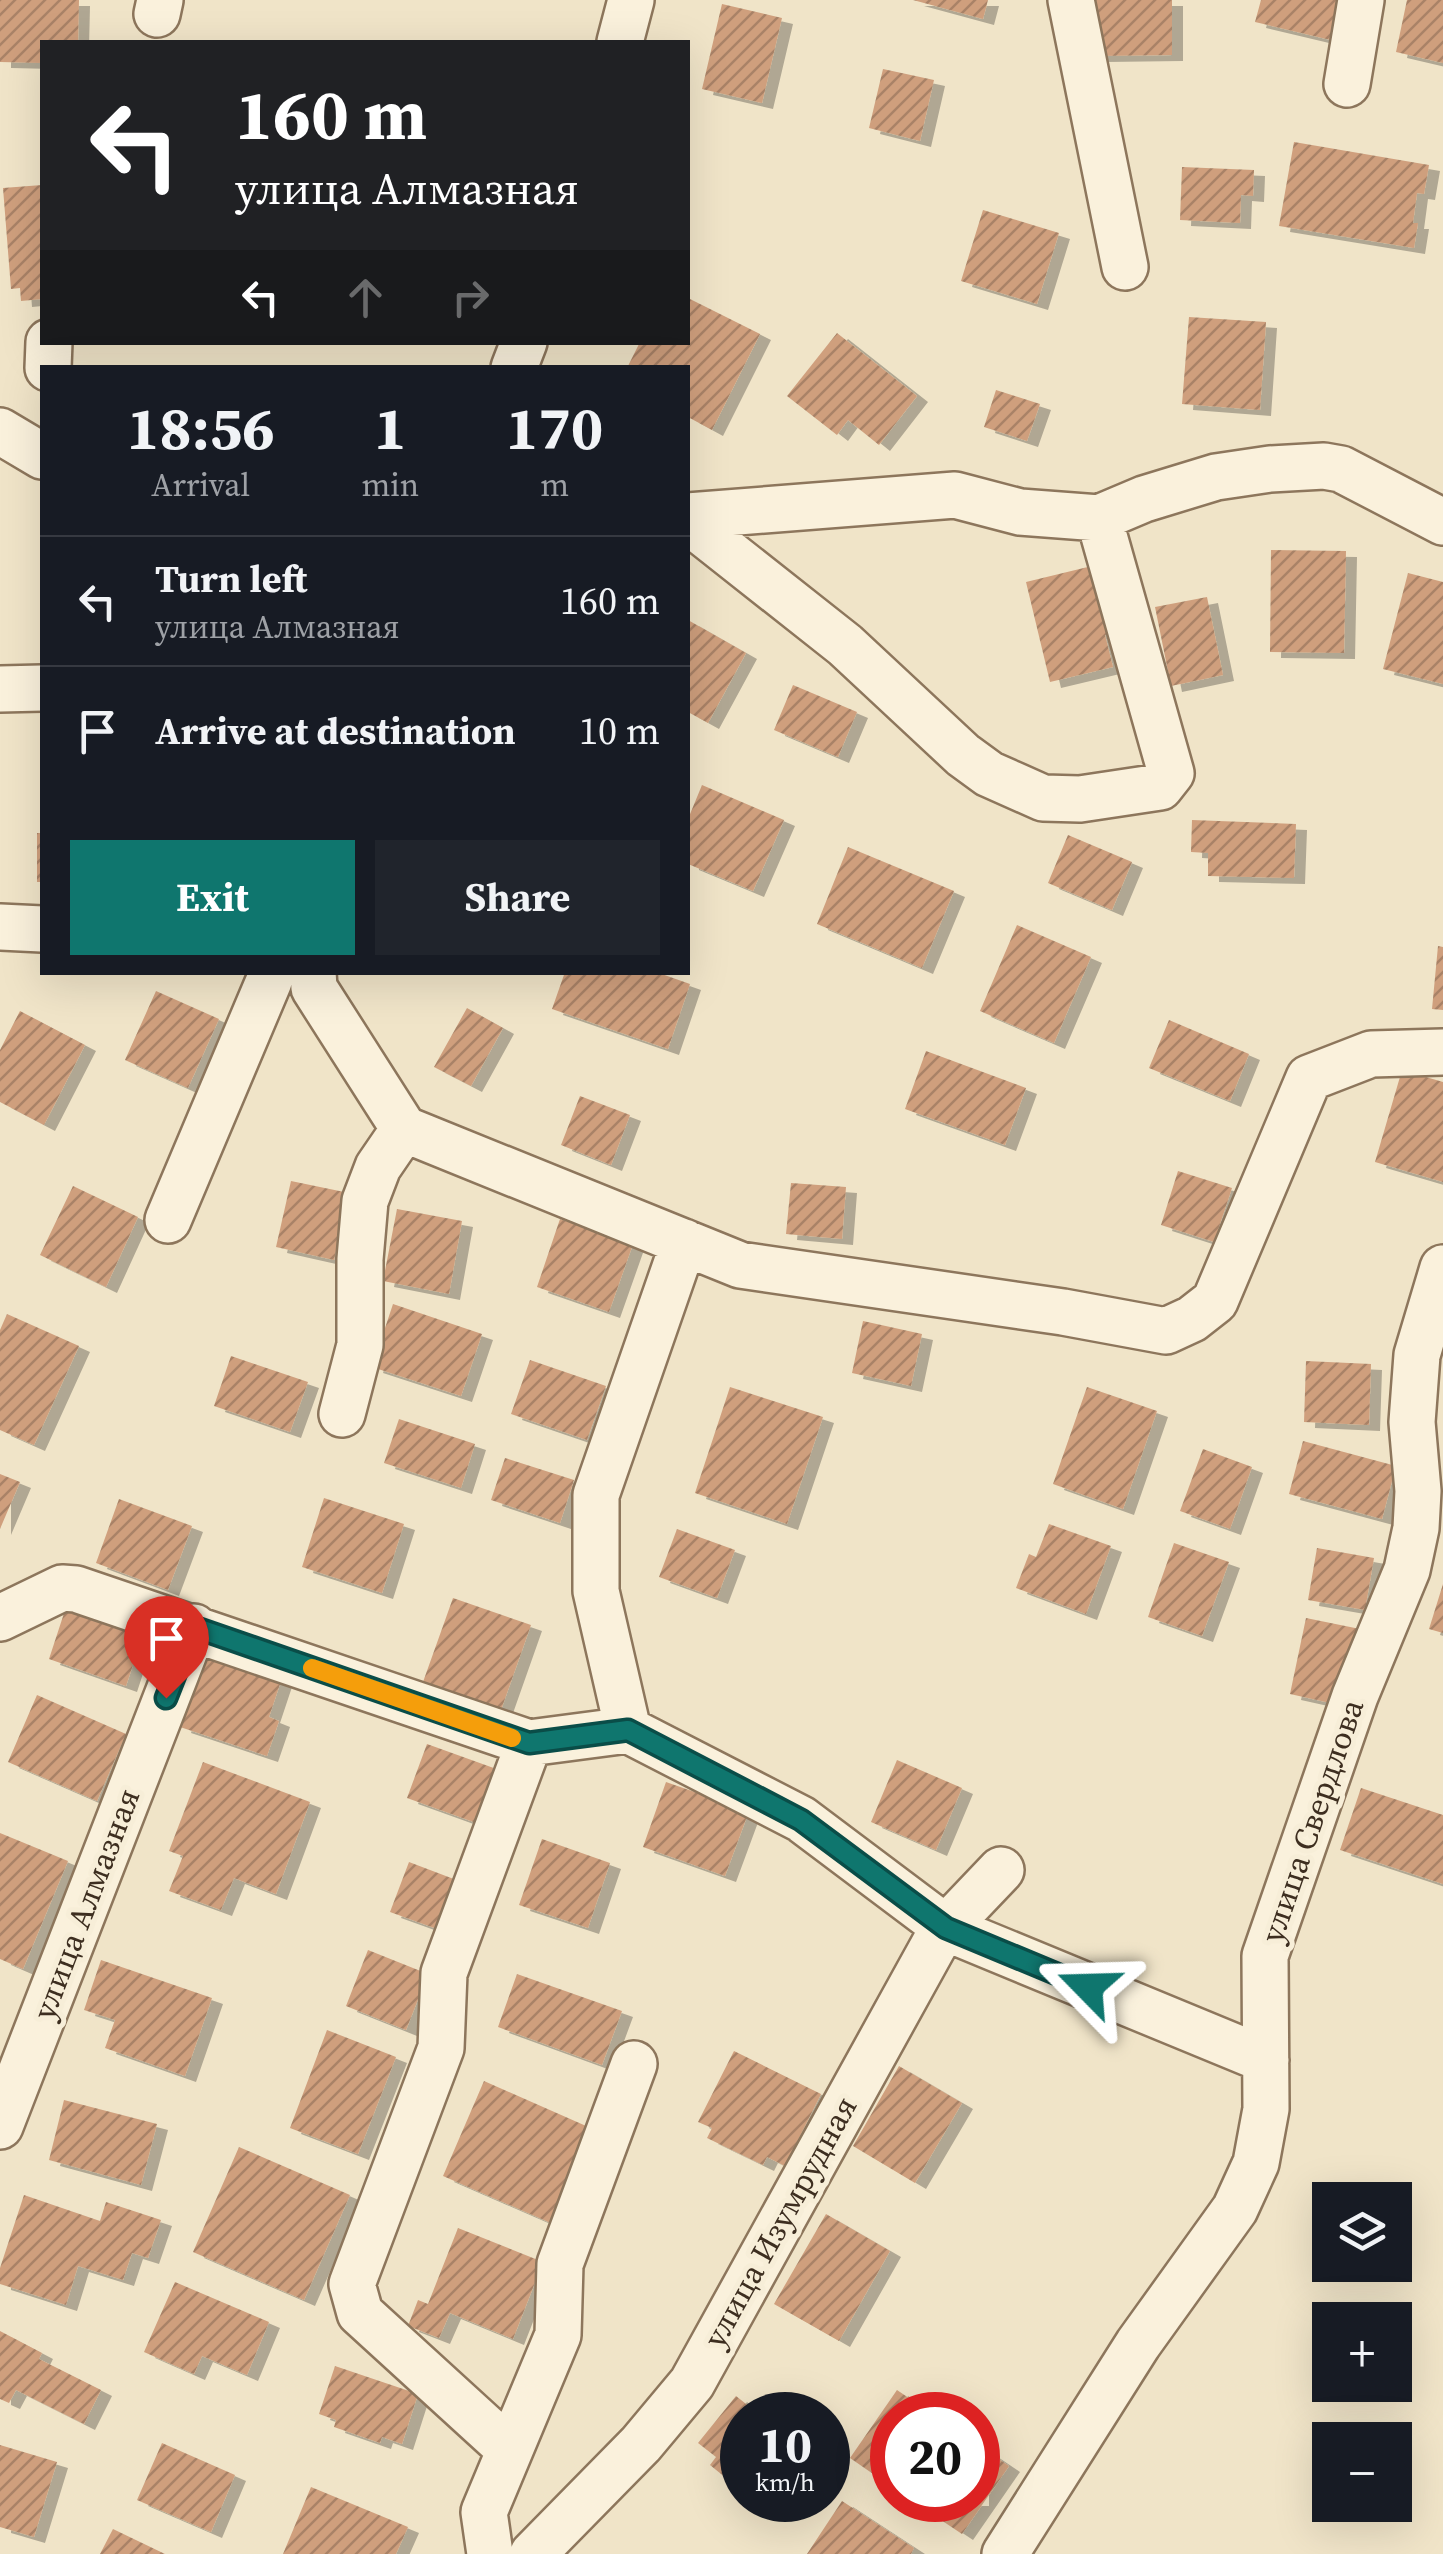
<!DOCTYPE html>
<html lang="en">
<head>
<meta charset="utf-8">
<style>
  :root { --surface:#171b24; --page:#20242c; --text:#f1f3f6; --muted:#9ea1a6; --line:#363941; --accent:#0f766e }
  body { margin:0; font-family:"Source Serif 4",serif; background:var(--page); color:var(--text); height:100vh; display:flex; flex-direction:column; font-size:38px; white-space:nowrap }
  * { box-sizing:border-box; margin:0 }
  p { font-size:32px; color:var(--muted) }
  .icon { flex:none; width:55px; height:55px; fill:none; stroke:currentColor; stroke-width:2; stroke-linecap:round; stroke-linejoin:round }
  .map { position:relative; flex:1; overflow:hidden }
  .sheet { position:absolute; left:40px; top:365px; width:650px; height:610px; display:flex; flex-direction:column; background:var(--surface); border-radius:0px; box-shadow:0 10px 40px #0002 }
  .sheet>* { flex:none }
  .banner { position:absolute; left:40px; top:40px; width:650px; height:305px; border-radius:0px; box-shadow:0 10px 40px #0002; background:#202124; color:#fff; overflow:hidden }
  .tools { position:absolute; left:1312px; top:2182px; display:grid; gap:20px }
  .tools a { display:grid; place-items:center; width:100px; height:100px; border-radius:0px; background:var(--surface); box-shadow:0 10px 40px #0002; font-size:50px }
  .speed { position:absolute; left:720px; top:2392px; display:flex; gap:20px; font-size:50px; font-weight:700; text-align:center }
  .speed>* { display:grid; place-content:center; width:130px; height:130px; border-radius:50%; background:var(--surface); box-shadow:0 10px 40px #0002; line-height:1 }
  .speed small { font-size:25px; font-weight:400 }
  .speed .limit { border:15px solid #d22; background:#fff; color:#111 }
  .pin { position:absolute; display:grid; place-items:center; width:85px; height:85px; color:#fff; margin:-102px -42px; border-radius:50% 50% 50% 0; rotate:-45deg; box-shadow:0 0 10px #0007 }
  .pin .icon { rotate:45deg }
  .me { position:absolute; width:110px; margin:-55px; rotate:292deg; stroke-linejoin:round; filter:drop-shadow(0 0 8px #0008) }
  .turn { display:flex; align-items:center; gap:35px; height:210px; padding:0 30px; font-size:45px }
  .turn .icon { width:130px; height:130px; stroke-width:2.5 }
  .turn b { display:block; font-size:70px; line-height:85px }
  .lanes { display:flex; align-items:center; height:95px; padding:0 30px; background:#0003; justify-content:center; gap:50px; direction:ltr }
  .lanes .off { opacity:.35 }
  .eta { display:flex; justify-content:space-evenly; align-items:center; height:170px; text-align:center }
  .eta b { font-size:60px; font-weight:700; line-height:70px }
  .action { display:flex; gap:20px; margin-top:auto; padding:20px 30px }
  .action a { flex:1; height:115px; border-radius:0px; background:var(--accent); color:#fff; font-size:40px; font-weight:700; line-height:115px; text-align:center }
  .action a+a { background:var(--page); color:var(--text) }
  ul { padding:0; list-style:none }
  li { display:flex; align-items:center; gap:30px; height:130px; padding:0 30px; border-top:2px solid var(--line) }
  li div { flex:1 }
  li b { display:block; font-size:38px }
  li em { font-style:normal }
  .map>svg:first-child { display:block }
</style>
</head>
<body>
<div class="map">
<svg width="1443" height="2554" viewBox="0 0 1443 2554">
  <defs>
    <pattern id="building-hatch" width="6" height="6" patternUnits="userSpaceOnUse" patternTransform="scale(2.5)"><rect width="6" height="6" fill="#cf9f7d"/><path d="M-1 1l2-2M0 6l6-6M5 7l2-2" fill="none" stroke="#a98266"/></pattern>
    <filter id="shadow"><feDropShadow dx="11" dy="6" stdDeviation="0" flood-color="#0004"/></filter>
  </defs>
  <rect width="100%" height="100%" fill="#f0e4c8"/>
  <path fill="url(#building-hatch)" filter="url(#shadow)" d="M0 0H79L78 42H42V63L0 62Z
    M913 0H988L983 19Z
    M1095 0H1172V55L1095 56Z
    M1261 0H1345L1335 41 1255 22Z
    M1407 0H1443V63L1396 52Z
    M722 4 782 18 762 103 702 89Z
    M883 69 934 80 920 141 869 128Z
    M1294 142 1429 165 1424 194 1417 193 1413 223H1418L1414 248 1279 226Z
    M1182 167 1254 170 1253 196 1241 195 1240 223 1180 220Z
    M42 185V299L21 301 20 288 11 289 3 188Z
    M983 210 1059 233 1037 304 961 281Z
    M688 298 760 334 712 430 688 417V368H627L640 342H688Z
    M1189 317 1266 322 1260 410 1182 404Z
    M837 333 917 396 879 445 848 420 837 435 787 396Z
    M996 390 1040 404 1027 441 984 427Z
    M1271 550 1346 551 1344 653 1270 652Z
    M1096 565 1112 634 1105 635 1113 667 1050 682 1026 582Z
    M1408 573 1443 582V684L1383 669Z
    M1207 597 1223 675 1171 686 1155 607Z
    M688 620 746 653 708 723 688 712Z
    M793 685 857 712 838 757 774 730Z
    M702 785 784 820 753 891 688 864V819Z
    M1192 820 1296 824 1294 878 1208 876V853L1191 852Z
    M37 833H42V882H37Z
    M1068 835 1132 862 1112 910 1048 883Z
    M848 847 954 891 922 968 817 924Z
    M1017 925 1091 957 1054 1043 980 1011Z
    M1438 946 1443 947V1010L1432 1009Z
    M565 972H656L690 984 668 1049 552 1009Z
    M156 991 219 1019 188 1088 125 1060Z
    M467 1008 503 1028 471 1086 434 1067Z
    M20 1011 85 1045 44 1125 0 1102V1050Z
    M1169 1020 1249 1054 1230 1101 1149 1068Z
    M926 1051 1026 1088 1005 1145 905 1109Z
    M1402 1070 1443 1082V1182L1375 1162Z
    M580 1096 630 1115 611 1165 561 1145Z
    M1178 1171 1232 1188 1214 1242 1161 1225Z
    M291 1181 349 1193 334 1260 276 1247Z
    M791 1183 846 1187 842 1239 786 1234Z
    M73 1186 138 1217 106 1287 40 1255Z
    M397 1209 462 1221 449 1294 383 1281Z
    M560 1219 633 1244 609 1312 537 1287Z
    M393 1304 482 1334 461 1396 372 1367Z
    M7 1314 79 1346 34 1445 0 1430V1330Z
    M863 1321 922 1334 911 1386 852 1373Z
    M231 1356 308 1382 290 1432 214 1406Z
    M530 1360 606 1386 587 1440 511 1414Z
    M1306 1361 1371 1364 1369 1425 1304 1422Z
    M730 1387 823 1417 787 1524 695 1493Z
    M1087 1387 1157 1411 1123 1509 1053 1484Z
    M399 1419 475 1444 461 1488 384 1463Z
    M1303 1441 1396 1466 1382 1519 1289 1494Z
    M1203 1449 1252 1467 1230 1529 1180 1511Z
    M505 1458 574 1480 560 1523 491 1500Z
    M0 1474 20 1482 0 1529Z
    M324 1498 404 1524 382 1593 302 1567Z
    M119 1499 192 1526 168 1590 96 1563Z
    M1049 1524 1111 1546 1086 1614 1016 1588 1029 1554 1036 1557Z
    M677 1529 735 1550 717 1598 659 1577Z
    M1174 1543 1229 1562 1202 1636 1148 1617Z
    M1317 1548 1374 1558 1365 1610 1308 1600Z
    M1443 1584V1633L1429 1629Z
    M69 1598 146 1625 126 1686 49 1659Z
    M453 1598 531 1625 501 1710 423 1682Z
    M1306 1618 1360 1629 1344 1706 1290 1694Z
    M204 1652 282 1678 269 1717 279 1721 267 1756 180 1727Z
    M37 1695 126 1734 97 1801 8 1762Z
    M427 1744 502 1771 482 1825 407 1798Z
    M897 1760 962 1788 936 1850 871 1822Z
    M203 1762 310 1802 276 1894 234 1878 221 1910 169 1891 183 1856 169 1851Z
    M666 1782 749 1811 725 1876 643 1847Z
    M1361 1788 1443 1815V1884L1340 1850Z
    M0 1833 68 1861 23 1969 0 1959Z
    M542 1839 610 1863 588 1928 519 1905Z
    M409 1862 459 1881 440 1930 390 1912Z
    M368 1950 428 1974 406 2030 346 2006Z
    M101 1960 212 1998 185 2076 105 2048 115 2020 84 2010Z
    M517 1974 622 2011 602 2065 498 2027Z
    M327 2030 396 2057 358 2154 290 2128Z
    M734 2051 821 2094 785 2166 767 2157 763 2165 707 2138 712 2128 698 2122Z
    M899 2066 962 2103 915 2183 853 2146Z
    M484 2081 602 2133 560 2227 443 2176Z
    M64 2100 157 2124 141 2185 49 2160Z
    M239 2147 350 2195 304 2300 193 2252Z
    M24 2195 100 2221 106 2202 161 2220 148 2258 132 2253 123 2280 78 2266 66 2305 0 2284V2268Z
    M826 2214 890 2251 839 2341 774 2304Z
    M458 2228 543 2262 513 2339 450 2313 439 2338 408 2326 418 2300 428 2304Z
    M175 2282 269 2322 247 2375 202 2356 194 2374 144 2352Z
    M0 2331 42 2353 39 2359 101 2390 84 2424 16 2390 9 2403 0 2399Z
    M335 2366 418 2394 402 2444 382 2437 380 2443 334 2427 336 2420 319 2414Z
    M897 2390 934 2415H892V2487L850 2458Z
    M736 2396 760 2415H742V2477L733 2470 726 2478 710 2465 716 2457 698 2443Z
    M162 2443 235 2475 211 2532 137 2500Z
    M0 2445 57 2462 34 2537 0 2527Z
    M978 2445 1009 2466 962 2534 911 2500H978Z
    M311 2487 408 2527 396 2554H283Z
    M842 2501 914 2548 911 2554H807Z
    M113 2529 165 2554H100Z"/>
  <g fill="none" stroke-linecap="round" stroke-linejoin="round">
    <g stroke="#8d765c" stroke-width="50">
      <path id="minor" d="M1071 0 1125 267
        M157 14 160 0
        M620 42 631 0
        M1347 84 1361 0
        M48 368 49 342
        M514 368 524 342
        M0 431 42 456
        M688 516 955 495 1020 512 1099 518 1144 499 1216 477 1270 469 1324 466 1341 469 1443 522
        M688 521 845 645 963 755 989 774 1043 798 1080 799 1160 787 1171 773 1099 518
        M0 689 42 688
        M0 927 42 929
        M313 972 314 988 404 1129 740 1265 1063 1312 1166 1331 1192 1319 1215 1301 1309 1078 1371 1054 1443 1052
        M168 1220 269 981
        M342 1414 360 1345V1259L365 1201 378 1167 404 1129
        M0 1618 62 1588 76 1589 529 1743 628 1730 801 1819 946 1928 1266 2060
        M628 1730 596 1591V1495L684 1242
        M0 2126 194 1627
        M510 2450 360 2313 352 2284 441 2048 444 1973 529 1743
        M490 2554 484 2512 558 2335 560 2264 634 2064
        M533 2554 641 2444 692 2383 940 1934 1001 1870
        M1005 2554 1138 2344 1235 2209 1256 2163 1266 2109 1265 1956 1355 1696 1407 1570 1416 1528 1418 1491 1412 1422 1417 1355 1443 1268"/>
    </g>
    <use href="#minor" stroke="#faf1dc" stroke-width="45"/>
  </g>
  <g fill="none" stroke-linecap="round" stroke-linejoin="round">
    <g stroke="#0a4d48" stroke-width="25">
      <path id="route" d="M166 1698 194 1627 529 1743 628 1730 801 1820 946 1928 1088 1987"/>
    </g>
    <use href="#route" stroke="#0f766e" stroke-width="18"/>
    <path stroke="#f59e0b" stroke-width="18" d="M312 1668 512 1738"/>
  </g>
  <g text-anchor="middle" stroke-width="10" stroke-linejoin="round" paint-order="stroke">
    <g font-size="32" fill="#3d2e20" stroke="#f7eed8">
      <text transform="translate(1312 1821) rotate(-71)" y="11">улица Свердлова</text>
      <text transform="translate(86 1904) rotate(-69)" y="11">улица Алмазная</text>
      <text transform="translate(780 2222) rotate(-61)" y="11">улица Изумрудная</text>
    </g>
  </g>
</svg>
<div class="tools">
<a><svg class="icon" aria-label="layers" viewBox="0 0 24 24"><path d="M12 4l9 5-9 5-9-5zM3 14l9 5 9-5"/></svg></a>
<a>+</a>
<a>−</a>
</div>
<div class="speed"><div>10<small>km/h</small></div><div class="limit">20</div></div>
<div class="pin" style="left:166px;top:1698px;background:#d93025"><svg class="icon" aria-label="arrive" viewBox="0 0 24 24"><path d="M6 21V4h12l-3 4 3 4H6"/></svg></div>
<svg class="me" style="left:1088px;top:1987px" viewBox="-20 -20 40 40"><path d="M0-17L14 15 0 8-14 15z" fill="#0f766e" stroke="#fff" stroke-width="4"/></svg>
<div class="banner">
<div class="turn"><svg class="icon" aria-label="left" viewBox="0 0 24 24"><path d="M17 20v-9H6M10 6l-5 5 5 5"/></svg><div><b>160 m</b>улица Алмазная</div></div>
<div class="lanes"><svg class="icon" aria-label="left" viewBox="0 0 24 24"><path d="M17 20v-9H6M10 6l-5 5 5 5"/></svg><svg class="icon off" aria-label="ahead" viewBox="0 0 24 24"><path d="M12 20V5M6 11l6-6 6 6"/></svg><svg class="icon off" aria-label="right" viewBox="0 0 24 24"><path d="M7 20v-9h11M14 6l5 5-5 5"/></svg></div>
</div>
<section class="sheet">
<div class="eta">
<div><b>18:56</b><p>Arrival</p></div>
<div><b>1</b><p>min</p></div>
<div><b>170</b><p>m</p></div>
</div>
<ul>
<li><svg class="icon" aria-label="left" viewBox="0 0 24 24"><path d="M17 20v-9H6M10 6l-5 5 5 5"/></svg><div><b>Turn left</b><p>улица Алмазная</p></div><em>160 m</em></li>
<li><svg class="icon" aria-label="arrive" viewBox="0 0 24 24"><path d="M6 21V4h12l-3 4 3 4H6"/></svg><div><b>Arrive at destination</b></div><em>10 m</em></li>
</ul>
<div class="action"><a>Exit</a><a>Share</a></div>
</section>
</div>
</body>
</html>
